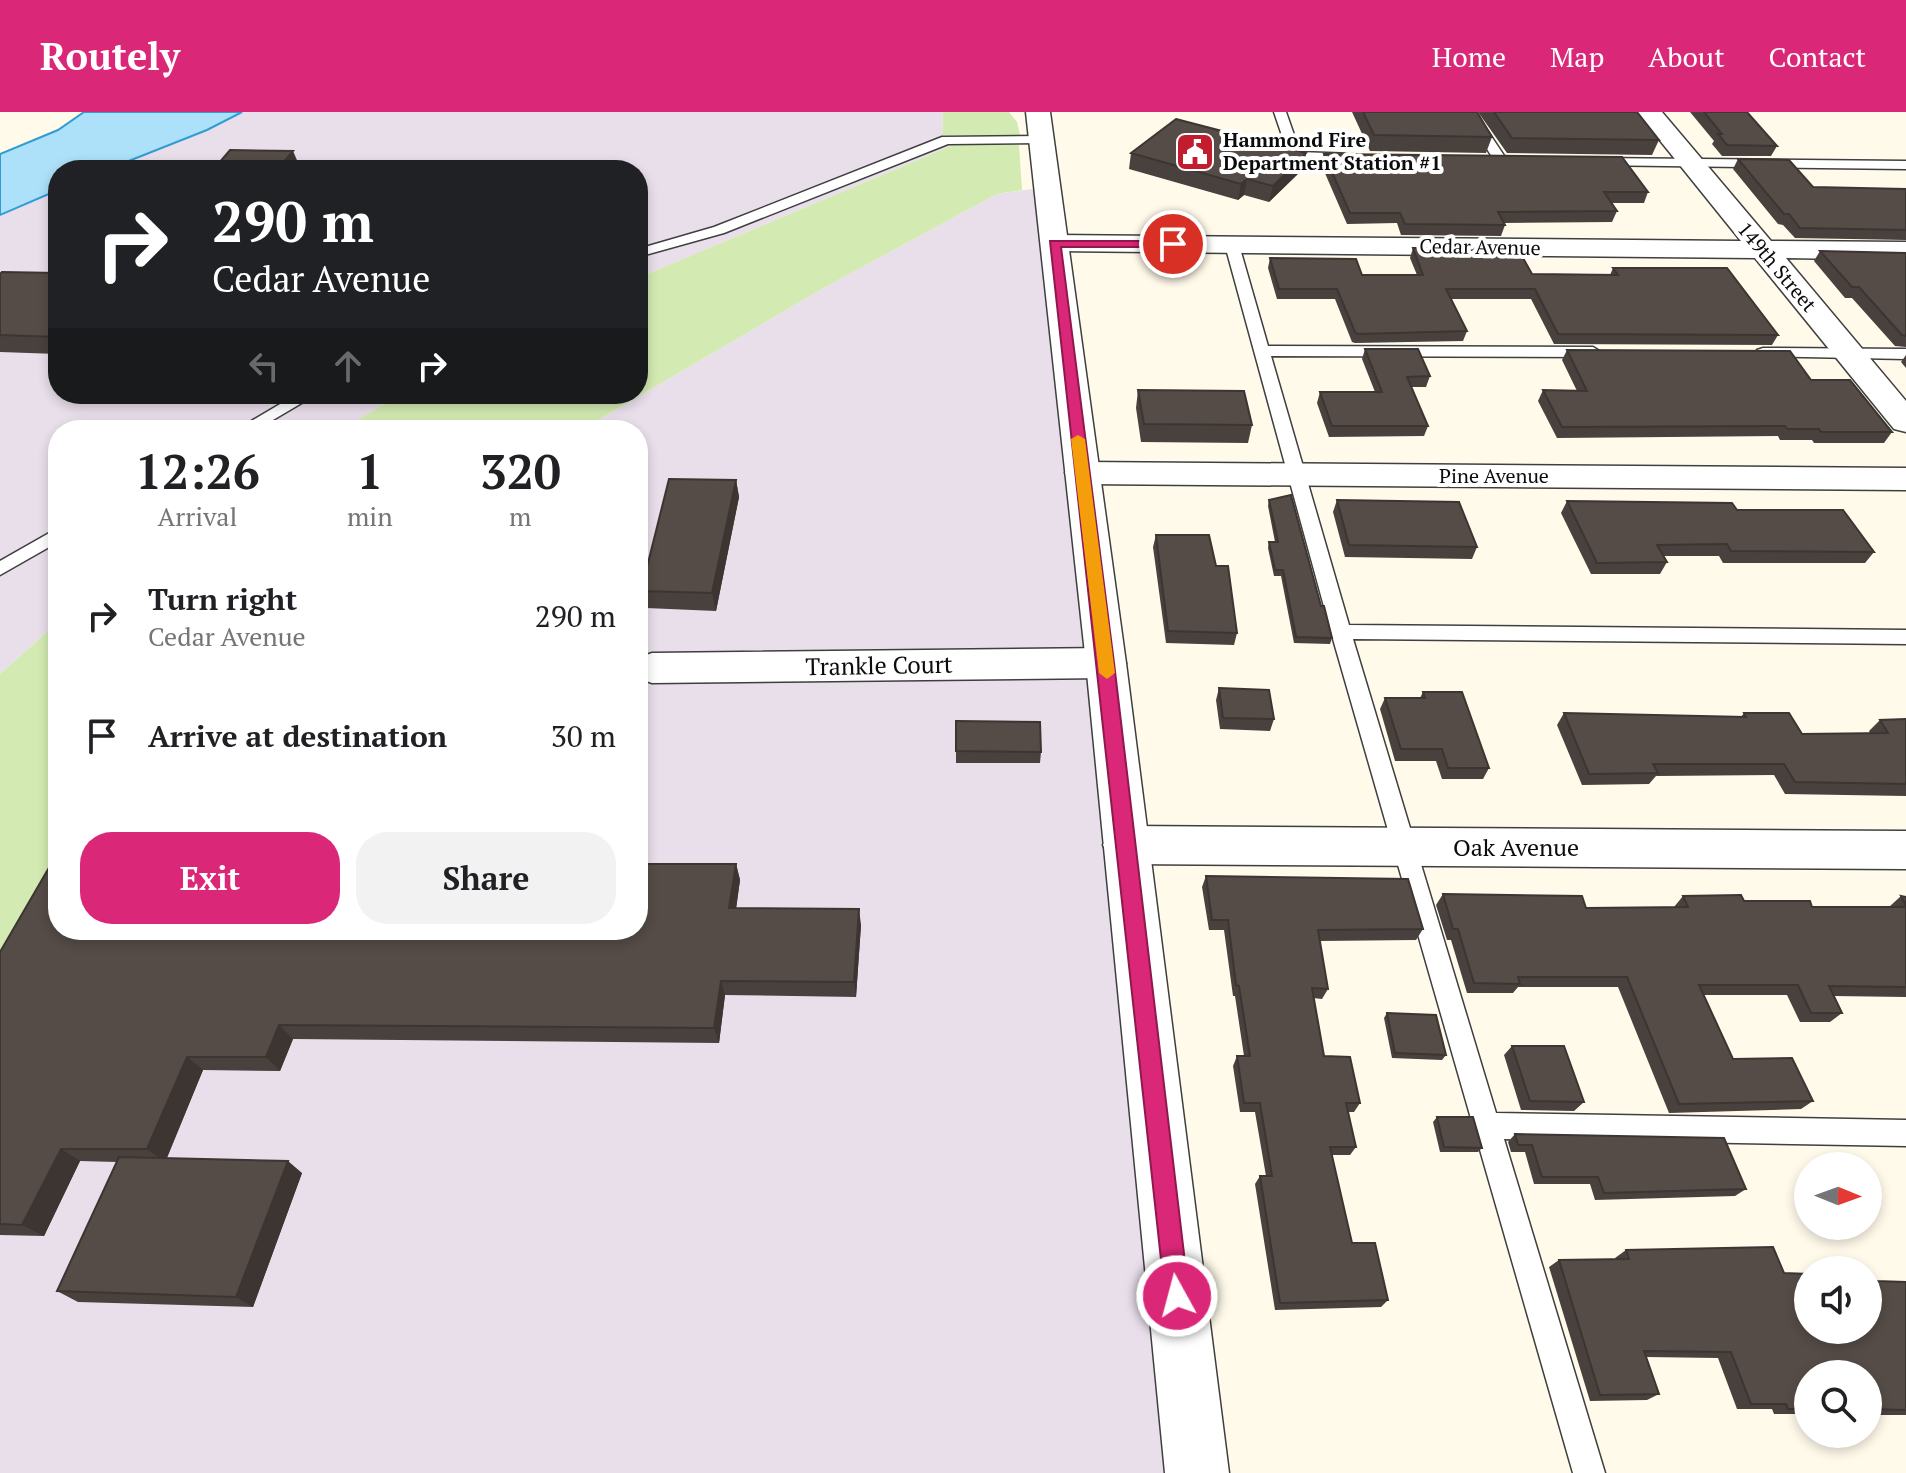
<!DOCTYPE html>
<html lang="en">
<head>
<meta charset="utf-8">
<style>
  :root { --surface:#fff; --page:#f2f2f2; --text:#202124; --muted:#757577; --accent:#db2777 }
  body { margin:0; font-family:"PT Serif",serif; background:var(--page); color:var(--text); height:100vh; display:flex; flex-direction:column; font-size:30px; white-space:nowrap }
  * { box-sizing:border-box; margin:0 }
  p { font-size:26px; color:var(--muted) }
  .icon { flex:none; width:44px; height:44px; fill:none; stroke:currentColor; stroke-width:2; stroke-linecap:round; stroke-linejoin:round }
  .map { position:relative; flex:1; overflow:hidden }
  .side { position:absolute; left:48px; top:308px; width:600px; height:520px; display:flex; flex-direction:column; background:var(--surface); border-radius:32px; box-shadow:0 4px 12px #0003 }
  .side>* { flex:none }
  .guide { position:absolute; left:48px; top:48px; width:600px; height:244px; border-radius:32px; box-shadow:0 4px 12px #0003; background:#202124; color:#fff; overflow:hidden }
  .needle { width:52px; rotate:91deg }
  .buttons { position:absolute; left:1794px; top:1040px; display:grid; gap:16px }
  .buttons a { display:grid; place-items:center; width:88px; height:88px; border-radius:50%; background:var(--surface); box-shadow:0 4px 12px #0003; font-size:40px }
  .pin { position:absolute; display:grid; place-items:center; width:68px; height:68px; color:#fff; margin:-34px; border:4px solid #fff; border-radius:50%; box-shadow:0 2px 8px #0007 }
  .me { position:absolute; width:88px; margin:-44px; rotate:353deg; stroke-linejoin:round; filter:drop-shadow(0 0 6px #0008) }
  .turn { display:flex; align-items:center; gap:28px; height:168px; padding:0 32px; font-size:36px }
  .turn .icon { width:104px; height:104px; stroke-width:2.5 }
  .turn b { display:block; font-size:56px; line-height:68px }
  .lanes { display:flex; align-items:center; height:76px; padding:0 32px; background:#0003; justify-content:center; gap:40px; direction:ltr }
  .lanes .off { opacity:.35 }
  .eta { display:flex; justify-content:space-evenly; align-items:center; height:136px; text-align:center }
  .eta b { font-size:48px; font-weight:800; line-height:56px }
  .cta { display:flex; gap:16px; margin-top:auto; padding:16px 32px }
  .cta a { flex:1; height:92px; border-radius:32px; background:var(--accent); color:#fff; font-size:32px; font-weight:800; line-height:92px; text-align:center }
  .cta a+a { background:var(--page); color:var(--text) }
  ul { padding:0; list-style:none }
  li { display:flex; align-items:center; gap:24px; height:120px; padding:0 32px }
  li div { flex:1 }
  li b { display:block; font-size:30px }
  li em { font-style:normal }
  header { display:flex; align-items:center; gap:48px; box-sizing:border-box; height:112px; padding:0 40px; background:var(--accent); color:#fff }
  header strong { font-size:38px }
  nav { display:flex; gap:44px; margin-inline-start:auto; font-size:28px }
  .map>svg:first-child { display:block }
</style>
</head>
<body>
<header>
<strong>Routely</strong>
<nav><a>Home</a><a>Map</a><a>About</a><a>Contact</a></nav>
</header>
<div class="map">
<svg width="1906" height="1361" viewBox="0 0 1906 1361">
  <rect width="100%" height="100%" fill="#fffaea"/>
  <path fill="#e9dfeb" d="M242 0H943L942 23 953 33 638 166V58H106L207 18Z
    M1047 75 1199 1361H0V857L58 818H638V318H581L827 174 997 82Z
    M58 78V282H402L340 318H58V510L0 562V103Z"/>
  <path fill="#d3ebb2" d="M943 0H1009L1017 10 1020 23H942Z
    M953 33H1019L1022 78 997 82 827 174 581 318H340L402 282H638V166Z
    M58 510V755L0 857V562Z"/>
  <path fill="#ace1f9" stroke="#2f9cd4" stroke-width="2" d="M84 0H242L207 18 106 58H58V78L0 103V42L58 18Z"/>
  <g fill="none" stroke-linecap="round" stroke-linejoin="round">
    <g stroke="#3f3f3f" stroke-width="3">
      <path id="service" d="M1274 0H1286L1300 40 1353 42 1359 46 1353 50 1290 47Z
        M1463 0H1475L1507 48 1506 51H1496Z
        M1042 24 1048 28 1046 31 948 32 724 121 638 145V137L714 115 942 25Z
        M1595 46 1906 49V57L1590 53 1589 50Z
        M1232 129 1239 133 1268 234 1593 235 1601 240 1593 245 1271 244 1349 513 1906 518V532L1353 527 1496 1001 1906 1008V1034L1504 1027 1605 1361H1573L1331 520 1225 133Z
        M1763 236 1906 237V247L1757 244V238Z
        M297 282H317L256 318H236Z
        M58 416V430L0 463V449Z"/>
    </g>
    <g stroke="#3f3f3f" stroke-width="3">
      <path id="minor" d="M1637 0H1662L1771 129 1906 130V148L1786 146 1906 289V320L1894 317 1755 146 1055 139 1045 137 1041 131 1045 125 1055 123 1741 129Z
        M1082 350 1906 356V378L1082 372 1070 369 1065 361 1070 353Z
        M1106 536 1120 541 1126 551 1120 561 1106 566 652 571 638 566V546L652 541Z
        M1126 714 1906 719V757L1126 752 1110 746 1103 733 1110 720Z"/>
    </g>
    <g stroke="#3f3f3f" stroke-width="3">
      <path id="tertiary" d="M1026 0H1050L1126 551 1229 1361H1165L1086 551Z"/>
    </g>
    <use href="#service" fill="#fff" fill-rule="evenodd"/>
    <use href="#minor" fill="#fff" fill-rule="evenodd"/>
    <use href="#tertiary" fill="#fff" fill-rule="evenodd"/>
  </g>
  <path fill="#49413d" d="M1352 0H1477L1492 25 1486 41 1370 39Z
    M1478 0H1637L1659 28 1652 43 1507 41Z
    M1690 0H1747L1777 34 1771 44H1722L1712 32 1714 29Z
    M1131 41H1306L1303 57 1269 90 1244 83 1238 88 1129 57Z
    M1324 42 1648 80 1644 91H1611L1617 99 1612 110 1504 111 1505 113 1501 124 1401 123 1397 111 1347 112 1321 52Z
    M1738 47 1813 75 1906 77V128L1795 126 1783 113 1778 112 1733 57Z
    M1413 136 1532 162 1610 163 1613 156 1778 223 1772 233 1554 232 1531 187H1451L1467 219 1463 229 1355 231 1352 230 1335 187H1277L1268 156 1270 146 1362 163H1417L1410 146Z
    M1820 139 1906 141V235L1895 234 1852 186H1845L1814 149Z
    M58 161V242L0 240V162Z
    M1365 237 1430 264 1426 275H1411L1428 314 1424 324 1329 325 1317 291 1320 280H1375L1362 247Z
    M1567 238 1811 268 1892 320 1884 331H1814L1812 328H1780L1778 324 1557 326 1538 289 1543 278 1577 279 1562 248Z
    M1906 243V256L1901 250Z
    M1138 278 1252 313 1248 331 1141 330 1136 296Z
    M736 368 739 385 716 499 646 496 641 479Z
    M1269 388 1321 494 1332 526 1330 532 1294 531 1281 464H1274L1268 436 1269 430H1275L1268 394Z
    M1337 388 1477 435 1472 447 1345 445 1333 400Z
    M1567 389 1737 398 1874 440 1865 451H1723L1719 444H1663L1667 450 1660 462H1591L1561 401Z
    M1156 423 1216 454 1237 521 1234 533 1166 531 1153 435Z
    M1219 576 1274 607 1270 619 1220 617 1216 588Z
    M1423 580 1489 656 1483 667H1442L1436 649H1395L1380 597 1385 586H1420Z
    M1564 601 1741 605 1744 601 1802 622 1870 621 1869 619 1880 608 1906 607V684L1785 682 1774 663 1656 664 1649 672 1582 673 1557 613Z
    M956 609 1041 640 1040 651H956Z
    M736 752 740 768 736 796 861 813 856 885 725 883 719 931 293 927 280 959 203 958 167 1046 302 1061 253 1195 78 1190 57 1179 117 1050 80 1049 44 1124 0 1123V840Z
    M1206 764 1423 817 1416 828 1319 829 1328 877 1322 887 1313 886 1324 944 1360 991 1354 1000H1348L1356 1035 1350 1043H1332L1352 1131 1388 1188 1381 1195 1275 1198 1255 1072 1260 1064H1266L1255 1000H1240L1233 954 1237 944H1244L1235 884H1233L1224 818H1209L1202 775Z
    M1443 782 1586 796 1674 795 1683 784 1812 795H1889L1901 784 1906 785V885L1834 884 1842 901 1830 910H1800L1787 883H1704L1733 947 1813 989 1801 997 1669 1001 1618 875H1518L1513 881H1467L1451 828H1447L1436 793Z
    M1387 901 1446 943 1442 948 1392 946 1384 906Z
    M1512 934 1584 990 1574 999 1521 998 1504 943Z
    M1437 1005 1482 1036 1478 1040H1440L1433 1010Z
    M1515 1022 1746 1077 1735 1084 1595 1088 1590 1072H1534L1525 1040H1511L1508 1030Z
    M1626 1138 1784 1161 1876 1169 1906 1170V1303H1868V1262H1808V1302H1774L1772 1297H1737L1718 1246 1646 1245 1659 1282 1647 1288 1590 1289 1549 1155 1559 1148 1616 1147 1615 1146Z"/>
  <path fill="#3c3532" d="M293 39 300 55 298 58H277Z
    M1306 41 1303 57 1269 90 1273 74Z
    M1247 67 1244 83 1238 88 1241 72Z
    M736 368 739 385 716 499 712 481Z
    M736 752 740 768 734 812 729 796Z
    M859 797 861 813 856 885 854 870Z
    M721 869 725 883 719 931 714 916Z
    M279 913 293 927 280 959 266 945Z
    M187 945 203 958 165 1050 147 1037Z
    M61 1037 80 1049 44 1124 22 1113Z
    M288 1049 302 1061 253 1195 236 1185Z"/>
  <path fill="#554c47" stroke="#3c3532" stroke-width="2" d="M1363 0H1477L1492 25 1374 23Z
    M1494 0H1637L1659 28 1512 26Z
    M1704 0H1747L1777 34 1727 33 1718 22H1722Z
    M1176 7 1306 41 1273 74 1247 67 1241 72 1131 41Z
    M230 38 293 39 277 58H213Z
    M1324 42 1622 45 1648 80H1604L1617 99 1498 100 1505 113 1405 112 1400 101H1350Z
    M1738 47 1789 48 1813 75 1906 77V118L1800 116 1789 102H1784Z
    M1413 136 1518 137 1532 162 1618 163 1613 156H1727L1778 223 1558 222 1535 177H1446L1467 219 1358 222 1355 220 1337 177H1279L1270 146 1356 147 1362 163H1423Z
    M1820 139 1906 141V224L1902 223 1859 175H1852Z
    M2 160 58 161V225L0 223V162Z
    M1365 237H1418L1430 264 1407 265 1428 314H1332L1320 280H1382Z
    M1567 238 1790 239 1811 268H1850L1892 320H1821L1819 317H1787L1785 314 1562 315 1543 278 1587 279Z
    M1138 278 1244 279 1252 313 1144 312Z
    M669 367 736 368 712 481 641 479Z
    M1291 383 1321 494H1324L1332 526 1296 525 1283 458H1275L1269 430H1278L1269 388Z
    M1337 388 1459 390 1477 435 1349 433Z
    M1567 389 1732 391 1737 398H1843L1874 440 1731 439 1727 432 1657 433 1667 450 1597 451Z
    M1156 423H1209L1216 454H1228L1237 521 1168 519Z
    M1219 576 1269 578 1274 607 1223 606Z
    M1423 580H1462L1489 656H1448L1442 637H1401L1385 586H1425Z
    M1564 601 1746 605 1744 601H1789L1802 622 1888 621 1880 608 1906 607V672L1795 670 1784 652H1653L1658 661 1589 662Z
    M956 609 1040 610 1041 640 956 639Z
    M54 747H58V818H638V752H736L729 796 859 797 854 870 721 869 714 916 279 913 266 945H187L147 1037H61L22 1113 0 1112V840Z
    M1206 764 1408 767 1423 817 1318 818 1328 877 1312 876 1324 944 1350 945 1360 991H1346L1356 1035H1330L1352 1131H1375L1388 1188 1280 1191 1260 1064H1272L1260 991H1244L1237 944H1250L1239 874 1236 873 1228 808H1212Z
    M1443 782 1582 784 1586 796 1688 795 1683 784 1741 783 1744 789H1810L1812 795H1906V875L1829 874 1842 901H1811L1798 873H1699L1733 947 1792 946 1813 989 1679 992 1627 865H1518L1520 872 1474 871 1458 817H1453Z
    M1901 784 1906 785V794Z
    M1387 901 1436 903 1446 943 1395 941Z
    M1512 934H1564L1584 990 1530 989Z
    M1437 1005H1473L1482 1036 1444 1035Z
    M1515 1022 1724 1026 1746 1077 1604 1081 1598 1065H1542L1532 1033H1518Z
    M119 1045 288 1049 236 1185 57 1179Z
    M1773 1135 1784 1161 1808 1162V1218H1868V1164H1873L1876 1169 1906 1170V1298L1868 1297V1262H1808V1297H1788L1786 1292H1751L1731 1240 1644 1239 1659 1282 1600 1283 1559 1148 1629 1147 1626 1138Z"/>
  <path fill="#db2777" stroke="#8e194d" stroke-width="2" d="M1050 129H1173L1179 132 1173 135H1061L1114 551 1189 1184 1185 1193 1177 1196 1168 1193 1165 1184Z"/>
  <path fill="#f59e0b" d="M1078 323 1085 327 1115 561 1107 567 1099 561 1071 327Z"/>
  <defs>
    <g id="civic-square" transform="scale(2)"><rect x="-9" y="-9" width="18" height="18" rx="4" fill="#c21d2e" stroke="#fff"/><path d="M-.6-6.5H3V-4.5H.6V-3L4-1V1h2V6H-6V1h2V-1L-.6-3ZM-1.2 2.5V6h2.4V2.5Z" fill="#fff"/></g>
  </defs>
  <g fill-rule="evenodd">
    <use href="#civic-square" x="1195" y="40"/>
  </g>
  <g text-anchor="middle" stroke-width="8" stroke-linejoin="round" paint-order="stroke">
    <g font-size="20" font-weight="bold" fill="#0c0c0c" stroke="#fff" text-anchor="start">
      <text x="1223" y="35">Hammond Fire<tspan x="1223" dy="23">Department Station #1</tspan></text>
    </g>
    <g font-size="20" fill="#0c0c0c" stroke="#fff">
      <text transform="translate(1480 135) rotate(1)" y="7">Cedar Avenue</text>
      <text transform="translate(1777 155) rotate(50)" y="7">149th Street</text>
      <text x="1494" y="371">Pine Avenue</text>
    </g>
    <g font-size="24" fill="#0c0c0c" stroke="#fff">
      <text transform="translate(879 554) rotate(-1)" y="8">Trankle Court</text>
      <text x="1516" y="744">Oak Avenue</text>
    </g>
  </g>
</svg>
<div class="buttons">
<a><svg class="needle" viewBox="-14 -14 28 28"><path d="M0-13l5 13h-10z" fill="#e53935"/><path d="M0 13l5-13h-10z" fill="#757577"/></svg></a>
<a><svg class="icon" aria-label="sound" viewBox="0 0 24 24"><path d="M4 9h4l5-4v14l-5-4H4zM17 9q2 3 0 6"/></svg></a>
<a><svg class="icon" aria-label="search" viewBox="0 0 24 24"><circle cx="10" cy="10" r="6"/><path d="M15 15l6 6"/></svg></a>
</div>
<div class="pin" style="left:1173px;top:132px;background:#d93025"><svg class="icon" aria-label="arrive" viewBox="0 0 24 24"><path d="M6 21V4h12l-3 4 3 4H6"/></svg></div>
<svg class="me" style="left:1177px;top:1184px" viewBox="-20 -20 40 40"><circle r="17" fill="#db2777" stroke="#fff" stroke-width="3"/><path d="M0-11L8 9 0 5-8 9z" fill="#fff"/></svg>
<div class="guide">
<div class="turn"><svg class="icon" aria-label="right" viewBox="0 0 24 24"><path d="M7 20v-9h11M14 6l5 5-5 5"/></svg><div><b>290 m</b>Cedar Avenue</div></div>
<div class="lanes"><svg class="icon off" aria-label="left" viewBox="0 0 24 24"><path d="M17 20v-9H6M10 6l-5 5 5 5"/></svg><svg class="icon off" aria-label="ahead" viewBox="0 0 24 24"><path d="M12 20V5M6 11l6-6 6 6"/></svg><svg class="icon" aria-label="right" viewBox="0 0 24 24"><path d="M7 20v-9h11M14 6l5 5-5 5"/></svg></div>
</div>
<section class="side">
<div class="eta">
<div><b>12:26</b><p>Arrival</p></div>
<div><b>1</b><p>min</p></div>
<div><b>320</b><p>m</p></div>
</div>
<ul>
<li><svg class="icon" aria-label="right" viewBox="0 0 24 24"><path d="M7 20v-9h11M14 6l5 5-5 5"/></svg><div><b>Turn right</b><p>Cedar Avenue</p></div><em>290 m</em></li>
<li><svg class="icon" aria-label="arrive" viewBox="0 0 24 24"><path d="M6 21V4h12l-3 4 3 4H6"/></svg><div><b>Arrive at destination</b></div><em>30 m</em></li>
</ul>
<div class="cta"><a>Exit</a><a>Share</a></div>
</section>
</div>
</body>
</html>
